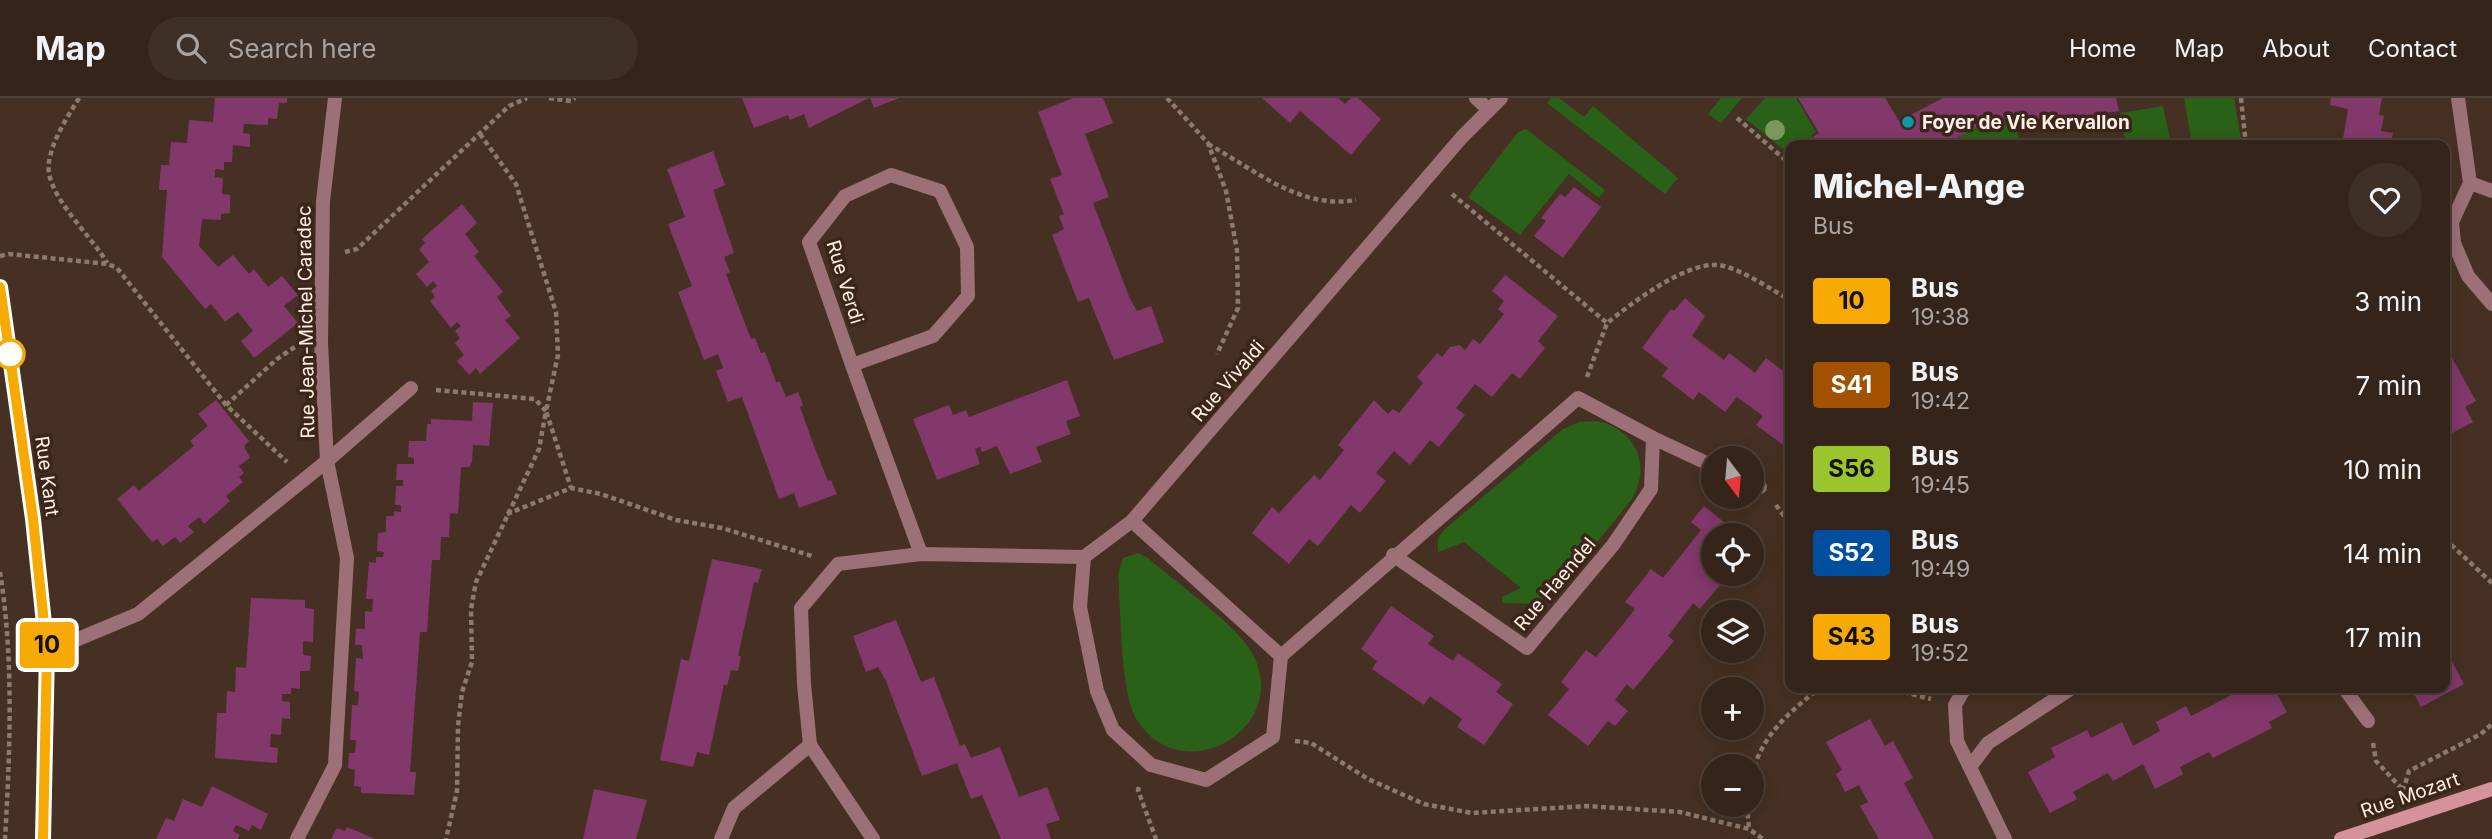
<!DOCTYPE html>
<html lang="en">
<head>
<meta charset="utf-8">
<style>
  :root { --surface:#34241a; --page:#3f3027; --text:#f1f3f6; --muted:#a9a4a2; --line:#4e4139 }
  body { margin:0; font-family:Inter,sans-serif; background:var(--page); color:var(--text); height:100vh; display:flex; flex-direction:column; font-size:26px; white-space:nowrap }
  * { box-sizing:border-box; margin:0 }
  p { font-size:23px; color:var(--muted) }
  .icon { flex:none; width:38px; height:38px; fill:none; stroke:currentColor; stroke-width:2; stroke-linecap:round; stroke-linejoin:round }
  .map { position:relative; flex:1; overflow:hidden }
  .side { position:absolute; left:1785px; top:42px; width:665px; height:553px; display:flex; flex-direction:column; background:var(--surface); border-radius:14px; box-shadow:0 4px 18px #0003,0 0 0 2px var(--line) }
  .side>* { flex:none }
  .badge { padding:0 14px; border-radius:5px; font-size:24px; line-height:46px }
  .needle { width:46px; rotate:164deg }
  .controls { position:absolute; left:1701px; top:348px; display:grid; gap:14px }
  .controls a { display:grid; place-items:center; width:63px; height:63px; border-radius:50%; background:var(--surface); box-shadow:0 4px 18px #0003,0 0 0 2px var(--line); font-size:35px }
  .map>.badge { position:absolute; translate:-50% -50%; box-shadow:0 0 0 4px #fff }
  .round { display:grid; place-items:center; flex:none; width:74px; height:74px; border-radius:37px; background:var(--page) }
  .summary { display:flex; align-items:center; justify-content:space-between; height:119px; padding:0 28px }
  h1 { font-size:33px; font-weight:800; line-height:52px }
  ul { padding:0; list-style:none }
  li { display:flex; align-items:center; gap:21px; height:84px; padding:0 28px }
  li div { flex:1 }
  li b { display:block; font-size:26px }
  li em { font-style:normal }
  li .badge { min-width:77px; font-weight:700; text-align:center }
  header { display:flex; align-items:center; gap:42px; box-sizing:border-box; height:98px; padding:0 35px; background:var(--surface); border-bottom:2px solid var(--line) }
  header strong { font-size:33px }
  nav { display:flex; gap:38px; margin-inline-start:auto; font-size:24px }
  .search { width:490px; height:63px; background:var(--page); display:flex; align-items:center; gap:18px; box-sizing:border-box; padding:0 24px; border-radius:38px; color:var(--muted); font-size:26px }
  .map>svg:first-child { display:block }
  .green { fill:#296118 }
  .building { fill:#82386b }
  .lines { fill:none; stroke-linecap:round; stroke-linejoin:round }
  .path { stroke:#8d7a6e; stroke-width:4.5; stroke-dasharray:5 3.5; stroke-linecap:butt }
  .street { stroke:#9b7177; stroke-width:14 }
  .secondary { stroke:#d5929b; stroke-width:14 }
  .tree { fill:#78985d }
  .line-casing { stroke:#fff; stroke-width:16 }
  .line { stroke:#f8aa04; stroke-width:10 }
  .culture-dot { fill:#0f9aa8; stroke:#3b2619; stroke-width:2.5 }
  .stop-dot { fill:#fff; stroke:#f8aa04; stroke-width:3.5 }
  .labels { text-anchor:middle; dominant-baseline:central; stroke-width:7; stroke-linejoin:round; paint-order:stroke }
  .poi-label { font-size:19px; font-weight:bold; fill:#fff0e8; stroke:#3b2619; text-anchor:start }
  .street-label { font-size:19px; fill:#fff0e8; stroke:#3b2619 }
</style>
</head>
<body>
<header>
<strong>Map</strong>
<div class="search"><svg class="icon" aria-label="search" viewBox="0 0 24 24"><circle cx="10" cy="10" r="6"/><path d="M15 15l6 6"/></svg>Search here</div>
<nav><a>Home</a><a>Map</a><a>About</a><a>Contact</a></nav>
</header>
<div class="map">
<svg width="2492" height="741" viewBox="0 0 2492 741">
  <rect width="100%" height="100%" fill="#463023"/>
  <g class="green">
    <path d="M1551 0H1559L1584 19 1593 8 1678 80 1665 96 1547 5Z"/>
    <path d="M1721 0H1742L1721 25 1708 16Z"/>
    <path d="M1765 0H1796L1816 34 1811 38 1816 47H1790V57L1746 21Z"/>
    <path d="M2184 0H2234L2242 47H2192Z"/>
    <path d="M2163 8 2171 47H2126L2120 15Z"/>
    <path d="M2013 22 2021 47H1956L1953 42 1975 30Z"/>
    <path d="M1526 31 1605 92 1599 100 1569 76 1520 137 1468 99 1518 34Z"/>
    <path d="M1597 323C1635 331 1652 366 1632 401L1557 494 1533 506 1506 505 1502 504V499L1521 490 1464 444 1438 454V440L1444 432 1563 331 1579 324Z"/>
    <path d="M1138 455 1148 460C1173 482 1236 527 1251 553 1295 628 1183 695 1137 622 1120 595 1121 511 1118 476L1123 460Z"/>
  </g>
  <g class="building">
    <path d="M215 0H287V5H279L277 21 268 20V27L244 26 243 35 250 36V49L233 47 232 64H224V72L215 71V79L223 80 222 96 230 97V115L221 116V122L202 121 199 148 218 169 233 157 249 176 254 171 268 189 282 178 298 197 284 208 298 225 254 260 241 243 253 233 238 214 225 224 211 206 205 211 162 159 167 92H159L161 67H169L171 44 187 45 189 22 213 24Z"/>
    <path d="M742 0H869L809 30 804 16 790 22 788 17 754 30Z"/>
    <path d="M870 0H899L874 10Z"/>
    <path d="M1073 0H1103L1113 25 1085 36 1109 99 1093 105 1130 201 1137 213 1151 208 1164 244 1114 262 1089 200 1078 204 1052 137 1064 131 1059 118 1064 116 1050 81 1062 77 1038 14Z"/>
    <path d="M1262 0H1338L1345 6 1351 0H1358L1381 21 1351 57 1300 13 1290 25Z"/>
    <path d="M1798 0H1885L1899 23 1943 0H2116L2119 13 2032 26 2031 19 1975 30 1953 42 1956 47H1818L1813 39 1819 35Z"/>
    <path d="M2331 0H2382L2379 17 2384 18 2381 33 2393 35 2390 47H2342L2348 11 2330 7Z"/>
    <path d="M713 53 725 87 713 92 734 155 724 159 730 174 726 176 751 241 755 240 761 255 765 254 776 284H780L786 299 798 294 803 307 800 309 814 348 828 383 831 382 837 396 799 410 794 395 779 401 742 299 728 304 716 273 723 270 718 256 704 262 678 194 692 188 668 126 685 119 667 71Z"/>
    <path d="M1574 89 1601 109 1563 160 1534 138 1546 123 1541 120 1560 96 1565 99Z"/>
    <path d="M462 106 477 125 465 136 479 154 474 158 503 194 497 199 511 218 505 222 520 240 480 276 476 270 469 277 457 263 464 257 455 245 460 240 455 233 461 228 457 224 451 230 430 203 435 199 431 193 437 188 433 183 427 189 416 176 429 164 419 151 425 145 422 141Z"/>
    <path d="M1505 177 1558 218 1538 243 1545 250 1520 281 1512 275 1492 299 1475 286 1456 310 1465 317 1439 349 1430 342 1410 367 1394 353 1376 375 1386 383 1360 415 1351 407 1318 448 1309 441 1289 466 1252 435 1272 409 1279 415 1314 377 1320 382 1344 352 1338 347 1374 302 1388 316 1393 311 1399 315 1423 285 1417 279 1437 255 1442 259 1450 249 1459 247 1465 252 1473 241 1480 246 1504 216 1498 211 1504 203 1492 193Z"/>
    <path d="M1685 200 1705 218 1692 238 1724 262 1729 255 1755 275 1766 260 1790 278 1789 351 1756 327 1763 318 1737 299 1725 314 1699 294 1693 302 1662 278 1668 270 1642 250 1671 211 1674 213Z"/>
    <path d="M2445 253 2448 260 2451 258 2476 303 2465 309 2473 324 2445 339Z"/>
    <path d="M1067 282 1080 318 1066 323 1071 336 1036 349 1042 364 1010 376 997 348 982 354 980 349 975 351 980 366 937 382 913 321 949 307 953 317 966 312 969 319Z"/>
    <path d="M216 302 249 343 244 348 250 360 239 368 244 375 239 379 243 384 226 398 230 403 204 426 199 419 188 428 194 434 180 445 175 439 163 448 157 441 152 444 117 401 134 387 139 393 194 348 190 343 208 328 198 316Z"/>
    <path d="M473 304 493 305 489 348 473 347 472 364 469 369H461L458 416 450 415 449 439H441L440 462H432L427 534H420L410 674H416L414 697 361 695V689L354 688 355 672 348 670 349 655H355L356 642H350L352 607H358L359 594 354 593 356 560 363 561 362 547H355L356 531H365V513L372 514 373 501H366L369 464 376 465V459H383L384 454 377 453 378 435 386 434V418H394V413L401 414V407H395L396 388H403V382H396L397 366H414V360L408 359 409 343H426L427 326H431V321L472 323Z"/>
    <path d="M1704 408 1741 438H1713V476H1729L1700 511 1693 505 1668 538 1674 543 1633 592 1627 586 1615 602 1628 613 1615 628 1608 623 1588 648 1548 617 1569 591 1561 584 1586 552 1596 559 1616 535 1635 511 1625 504 1651 471 1663 480 1701 432 1691 424Z"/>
    <path d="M712 461 762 471 758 485 754 484 738 558H741L738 573 731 572 727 588 724 586 709 657 697 654 693 669 660 662 681 561 689 563Z"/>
    <path d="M251 500 305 502V510L314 511 313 544 303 543V557L311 558 310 573H300V591L291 590V596H282V603L290 604V621L282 620 281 637 271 636 270 649 278 650 277 665 215 660 217 615H226L227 593 235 594 236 569 246 570Z"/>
    <path d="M1391 508 1434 538 1428 546 1453 563 1458 555 1502 586 1496 594 1513 606 1484 647 1457 629 1462 621 1430 598 1424 607 1372 571 1377 563 1361 551Z"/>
    <path d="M896 522 921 584 934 579 960 648 965 646 971 660 1000 649 1019 699 1047 689 1060 722 1046 726 1051 741H1001L982 697 971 701 957 665 922 678 886 583 878 569 866 574 853 538Z"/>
    <path d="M2449 558 2464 586 2421 609 2411 590H2445V560Z"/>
    <path d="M2245 590H2274L2287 614 2269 624 2272 630 2213 660 2209 654 2180 669 2183 676 2155 691 2143 666 2113 683 2108 675 2091 684 2073 694 2077 701 2050 715 2028 674 2055 659 2051 650 2087 632 2091 640 2122 624 2133 648 2160 633 2156 624 2173 615 2186 608 2191 618Z"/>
    <path d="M1870 621 1885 648 1893 643 1913 680 1904 685 1934 741H1879L1860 708 1868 704 1859 687 1845 694 1836 676 1842 672 1826 644Z"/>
    <path d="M212 688 268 716 261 732 252 727 249 733 236 727 233 733 240 737 238 741H156L166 720 174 723 183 701 202 709Z"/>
    <path d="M594 691 647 702 636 741H583Z"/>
    <path d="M347 729 375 741H331L337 730 345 733Z"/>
  </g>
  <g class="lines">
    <g class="path">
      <path d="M79 0C67 20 53 40 49 64 43 95 93 139 107 165"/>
      <path d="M549 0 571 3 575 0"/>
      <path d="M1167 0 1208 45 1226 93 1237 152 1238 210 1217 256"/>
      <path d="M2241 0 2246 47"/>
      <path d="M1737 20 1790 66"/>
      <path d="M480 36 516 86 556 214 558 257 546 313 571 390"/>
      <path d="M1208 46C1255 72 1301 112 1356 102"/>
      <path d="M1452 96 1607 225C1632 205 1684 165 1717 167 1737 168 1772 192 1790 202"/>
      <path d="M345 154 357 151 509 8 527 0"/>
      <path d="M0 158 9 156 108 166 117 170 226 307 287 364"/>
      <path d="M1587 279 1607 225"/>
      <path d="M436 292 535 301 546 313 539 351 476 484 471 511 472 564 462 594 458 628 457 693 446 741"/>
      <path d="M226 307 277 261 298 247"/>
      <path d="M1776 407 1790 426"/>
      <path d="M507 416 571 390 601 396 676 422 722 430 812 458"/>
      <path d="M2445 441 2492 485"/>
      <path d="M0 474C14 561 10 654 5 741"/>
      <path d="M1887 590 1931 601"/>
      <path d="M1295 643 1311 645 1368 681 1424 706 1472 715 1587 708 1680 714 1749 731 1763 741"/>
      <path d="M2373 645 2376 663 2403 692"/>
      <path d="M1752 677C1761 638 1789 614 1820 590"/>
      <path d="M1139 689 1138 692 1156 741"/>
      <path d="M2403 693 2409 673 2481 636 2492 626"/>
      <path d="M1747 707 1749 731"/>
    </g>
    <g class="street">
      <path d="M1476 0 1489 12"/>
      <path d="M2458 0 2470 85 2452 124 2454 145 2468 178 2492 206"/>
      <path d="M2470 85 2492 93"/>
      <path d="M852 267 809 144 845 98 891 77 940 93 967 149 968 198 933 238 852 267 921 456"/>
      <path d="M1653 340 1713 368"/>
      <path d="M1752 385 1760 389"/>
      <path d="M1132 423 1281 558"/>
      <path d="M1084 459 1080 509 1097 593 1113 632 1151 667 1206 682 1273 639 1281 558 1578 300 1653 340 1651 391 1613 447 1527 550 1393 457"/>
      <path d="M47 554 138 516 327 363 411 290"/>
      <path d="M1965 590 1955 607 1957 643 2005 741"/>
      <path d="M2344 590 2368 623"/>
      <path d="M1970 669 1988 645 2072 590"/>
      <path d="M297 741 335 667 347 460 327 363 321 245 323 103 335 0"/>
      <path d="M721 741 734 710 810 647"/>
      <path d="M873 741 810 647 804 586 801 510 838 466 921 456 1084 459 1132 423 1462 39 1501 0"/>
    </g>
    <g class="secondary">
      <path d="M0 189 33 421 47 554 43 741"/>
      <path d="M2341 741 2492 691"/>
    </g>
  </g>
  <circle class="tree" cx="1775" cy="32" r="10"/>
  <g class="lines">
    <defs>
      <path id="line" d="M0 189 33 421 47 554 43 741"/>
    </defs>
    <use href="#line" class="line-casing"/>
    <use href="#line" class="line"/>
  </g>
  <circle class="culture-dot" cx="1908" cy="24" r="7"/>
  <circle class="stop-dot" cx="10" cy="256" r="14"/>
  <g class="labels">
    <g class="poi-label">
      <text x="1922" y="24">Foyer de Vie Kervallon</text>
    </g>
    <g class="street-label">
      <text transform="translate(845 184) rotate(73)">Rue Verdi</text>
      <text transform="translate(306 224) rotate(-91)">Rue Jean-Michel Caradec</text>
      <text transform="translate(1228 283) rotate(-49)">Rue Vivaldi</text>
      <text transform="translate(47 378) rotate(82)">Rue Kant</text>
      <text transform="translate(1555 486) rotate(-50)">Rue Haendel</text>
      <text transform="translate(2410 697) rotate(-19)">Rue Mozart</text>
    </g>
  </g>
</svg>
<div class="controls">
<a><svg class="needle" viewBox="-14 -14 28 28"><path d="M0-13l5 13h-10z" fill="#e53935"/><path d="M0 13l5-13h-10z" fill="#a9a4a2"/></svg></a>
<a><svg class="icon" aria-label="locate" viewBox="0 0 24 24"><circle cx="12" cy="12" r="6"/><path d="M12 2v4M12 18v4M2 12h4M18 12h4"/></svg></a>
<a><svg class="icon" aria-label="layers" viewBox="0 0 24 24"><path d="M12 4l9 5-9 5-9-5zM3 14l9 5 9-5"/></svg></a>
<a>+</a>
<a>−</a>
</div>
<b class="badge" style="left:47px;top:547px;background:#f8aa04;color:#111">10</b>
<section class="side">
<div class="summary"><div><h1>Michel-Ange</h1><p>Bus</p></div><a class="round"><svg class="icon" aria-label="heart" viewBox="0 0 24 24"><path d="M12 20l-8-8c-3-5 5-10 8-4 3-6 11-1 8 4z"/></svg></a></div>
<ul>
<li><span class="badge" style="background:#f8aa04;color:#111">10</span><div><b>Bus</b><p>19:38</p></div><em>3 min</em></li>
<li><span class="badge" style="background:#a25100;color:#fff">S41</span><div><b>Bus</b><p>19:42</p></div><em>7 min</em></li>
<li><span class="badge" style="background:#9cc42c;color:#111">S56</span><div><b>Bus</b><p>19:45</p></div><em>10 min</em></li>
<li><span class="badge" style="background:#004f9e;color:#fff">S52</span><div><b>Bus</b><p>19:49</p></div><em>14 min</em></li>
<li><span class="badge" style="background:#f8aa04;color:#111">S43</span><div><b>Bus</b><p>19:52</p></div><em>17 min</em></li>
</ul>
</section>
</div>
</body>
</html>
